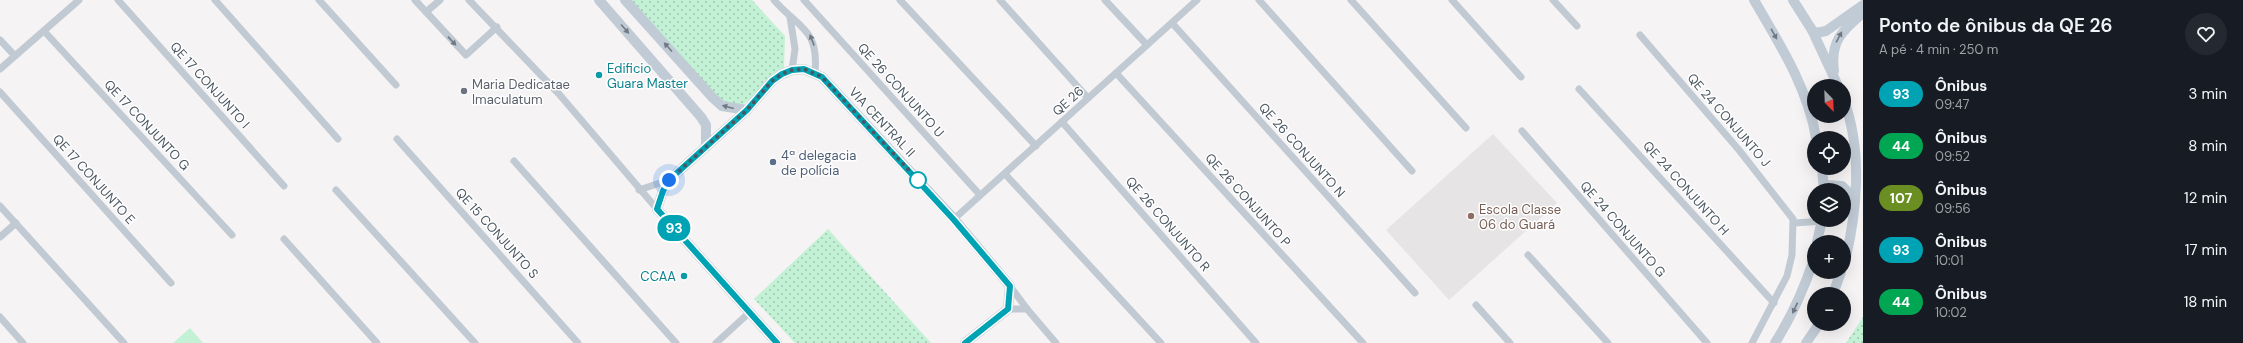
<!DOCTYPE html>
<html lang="pt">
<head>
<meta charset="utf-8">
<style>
  :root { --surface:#171b24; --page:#242831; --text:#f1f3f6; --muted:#9ea1a6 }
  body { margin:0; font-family:"DM Sans",sans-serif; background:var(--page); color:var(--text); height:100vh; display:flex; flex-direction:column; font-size:15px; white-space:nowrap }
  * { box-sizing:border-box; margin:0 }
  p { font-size:13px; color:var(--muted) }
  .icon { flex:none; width:22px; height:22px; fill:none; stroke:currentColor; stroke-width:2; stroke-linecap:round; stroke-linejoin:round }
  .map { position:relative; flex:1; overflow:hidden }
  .panel { display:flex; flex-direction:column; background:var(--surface); width:380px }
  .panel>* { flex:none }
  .badge { padding:0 8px; border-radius:13px; font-size:14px; line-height:26px }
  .needle { width:26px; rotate:157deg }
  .fabs { position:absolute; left:1807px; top:79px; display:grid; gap:8px }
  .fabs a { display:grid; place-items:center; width:44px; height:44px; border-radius:50%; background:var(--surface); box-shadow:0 4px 16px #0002; font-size:20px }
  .you { position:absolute; width:20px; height:20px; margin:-10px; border:3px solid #fff; border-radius:50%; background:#1a73e8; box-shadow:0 0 0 6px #1a73e833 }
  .map>.badge { position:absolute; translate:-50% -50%; box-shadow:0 0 0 2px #fff }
  .round { display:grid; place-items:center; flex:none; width:42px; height:42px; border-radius:21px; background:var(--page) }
  .overview { display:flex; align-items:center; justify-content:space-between; height:68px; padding:0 16px }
  h1 { font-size:19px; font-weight:600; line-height:30px }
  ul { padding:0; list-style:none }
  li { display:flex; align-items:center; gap:12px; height:52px; padding:0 16px }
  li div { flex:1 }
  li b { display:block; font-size:15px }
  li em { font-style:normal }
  li .badge { min-width:44px; font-weight:700; text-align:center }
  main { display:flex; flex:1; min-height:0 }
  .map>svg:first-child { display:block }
  .education { fill:#e6e4e5 }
  .grass { fill:url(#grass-dots) }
  .pitch { fill:#c3f1d5 }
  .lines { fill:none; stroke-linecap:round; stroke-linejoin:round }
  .street { stroke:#c1cad2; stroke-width:7 }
  .secondary { stroke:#c1cbd6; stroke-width:10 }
  .oneway { fill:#6e7984 }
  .oneway2 { fill:#6e7983 }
  .line-casing { stroke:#fff; stroke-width:9 }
  .line { stroke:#00a3b4; stroke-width:6 }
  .walk { stroke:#4a5661; stroke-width:4; stroke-dasharray:0 7.2 }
  .culture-dot { fill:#0f9aa8; stroke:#fff; stroke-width:1.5 }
  .worship-dot { fill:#6b7280; stroke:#fff; stroke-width:1.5 }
  .service-dot { fill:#5c6f8a; stroke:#fff; stroke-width:1.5 }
  .stop-dot { fill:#fff; stroke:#00a3b4; stroke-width:2 }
  .education-dot { fill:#8d6e63; stroke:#fff; stroke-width:1.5 }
  .labels { text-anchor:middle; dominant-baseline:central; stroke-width:3; stroke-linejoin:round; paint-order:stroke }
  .culture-label { font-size:13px; fill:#0d838f; stroke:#fff; text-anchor:start }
  .worship-label { font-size:13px; fill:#5b616d; stroke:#fff; text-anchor:start }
  .street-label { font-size:13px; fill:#4a5661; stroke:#fff }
  .service-label { font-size:13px; fill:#4e5e75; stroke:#fff; text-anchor:start }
  .education-label { font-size:13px; fill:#785e54; stroke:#fff; text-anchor:start }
</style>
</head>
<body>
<main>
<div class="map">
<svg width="1863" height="343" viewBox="0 0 1863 343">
  <defs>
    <pattern id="grass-dots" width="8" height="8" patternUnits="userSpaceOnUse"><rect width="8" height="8" fill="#c3f1d5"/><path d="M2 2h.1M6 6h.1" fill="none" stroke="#a0c6b0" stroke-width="1.8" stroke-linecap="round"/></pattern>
  </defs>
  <rect width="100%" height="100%" fill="#f5f3f3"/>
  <path class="education" d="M1493 134 1557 203 1449 300 1386 230Z"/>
  <g class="grass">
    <path d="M626 0H752L785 36 784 68 741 107H719Z"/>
    <path d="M828 229 836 238 931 343H795L754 299Z"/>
    <path d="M1863 317V343H1846Z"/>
  </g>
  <path class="pitch" d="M190 328 203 343H173Z"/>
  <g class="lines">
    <g class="street">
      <path d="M118 0 284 186"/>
      <path d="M215 0 338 139"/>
      <path d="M319 0 396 85"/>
      <path d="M415 0 466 55 497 27"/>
      <path d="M469 0 559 94 657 209"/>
      <path d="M774 0C798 28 819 28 815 72"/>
      <path d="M804 0 980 195"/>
      <path d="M900 0 1036 146"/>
      <path d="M1000 0 1088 98"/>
      <path d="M1105 0 1147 45"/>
      <path d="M1259 0 1412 171"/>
      <path d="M1351 0 1466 128"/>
      <path d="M1452 0 1521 77"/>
      <path d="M1553 0 1577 26"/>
      <path d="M426 12 440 0"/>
      <path d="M790 17 795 49 792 70"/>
      <path d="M1172 23 1415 293"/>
      <path d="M44 31 232 235"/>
      <path d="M1640 35 1739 150 1793 219 1792 255 1787 276 1752 343"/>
      <path d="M0 40 15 56"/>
      <path d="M0 69 79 0"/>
      <path d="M1116 73 1363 343"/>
      <path d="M1579 89 1774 303"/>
      <path d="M0 92 171 283"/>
      <path d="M1062 122 1256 343"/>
      <path d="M1522 131 1707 343"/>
      <path d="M397 139 578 343"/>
      <path d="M514 161 676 343"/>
      <path d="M1005 174 1161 343"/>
      <path d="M336 190 475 343"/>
      <path d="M639 190 669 180"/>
      <path d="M0 206 124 343"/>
      <path d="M954 219 1197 0"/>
      <path d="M1795 223 1822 221"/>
      <path d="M0 237 16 223"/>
      <path d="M284 239 377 343"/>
      <path d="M1528 255 1608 343"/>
      <path d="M1010 286 1027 309 1056 343"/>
      <path d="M1476 305 1510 343"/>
      <path d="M1008 309H1027"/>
      <path d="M0 317 23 343"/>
      <path d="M716 343 750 312"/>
    </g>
    <g class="secondary">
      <path d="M599 0 701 117 706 125V147"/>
      <path d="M625 0 712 97 722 106 747 110"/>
      <path d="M1754 0C1779 43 1808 88 1816 138"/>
      <path d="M1793 0 1812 30 1838 86"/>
      <path d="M1812 30 1816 33 1826 31 1863 5"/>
      <path d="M1834 71C1830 41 1842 31 1863 13"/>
      <path d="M1844 101C1863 151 1857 214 1844 265"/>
      <path d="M1822 168 1824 190"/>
      <path d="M1825 185 1842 186 1849 193 1853 204"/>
      <path d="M1817 242 1822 220"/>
      <path d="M1833 294 1841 272"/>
      <path d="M777 343 657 209 663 191 669 180 747 110 772 81 782 74 792 70 804 69 822 77 954 219 1010 286 1008 309 965 343"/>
      <path d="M1775 343C1792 316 1804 289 1814 259"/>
      <path d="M1806 343 1819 324"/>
    </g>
  </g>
  <defs><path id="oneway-solid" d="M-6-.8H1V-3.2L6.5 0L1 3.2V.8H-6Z"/></defs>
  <g class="oneway">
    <use href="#oneway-solid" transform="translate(625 29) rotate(49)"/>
    <use href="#oneway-solid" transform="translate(1774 34) rotate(61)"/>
    <use href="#oneway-solid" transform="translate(1839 37) rotate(-62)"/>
    <use href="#oneway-solid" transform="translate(668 47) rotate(-132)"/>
    <use href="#oneway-solid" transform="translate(728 107) rotate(-165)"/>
    <use href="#oneway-solid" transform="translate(1795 308) rotate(115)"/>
  </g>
  <g class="oneway2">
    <use href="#oneway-solid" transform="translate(812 40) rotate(-111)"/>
    <use href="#oneway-solid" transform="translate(452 41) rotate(47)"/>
  </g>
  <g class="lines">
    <defs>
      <path id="line" d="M777 343 657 209 663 191 669 180 747 110 772 81 782 74 792 70 804 69 822 77 954 220 1010 286 1008 309 965 343"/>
    </defs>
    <use href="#line" class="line-casing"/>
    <use href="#line" class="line"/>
    <path class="walk" d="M669 180 747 110 772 81 782 74 792 70 804 69 822 77 919 181 918 180"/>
  </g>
  <g class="culture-dot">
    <circle cx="599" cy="75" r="4"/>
    <circle cx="684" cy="276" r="4"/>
  </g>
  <circle class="worship-dot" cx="464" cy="91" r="4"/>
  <circle class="service-dot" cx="773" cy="162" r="4"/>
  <circle class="stop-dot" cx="918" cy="180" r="8"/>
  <circle class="education-dot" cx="1471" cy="216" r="4"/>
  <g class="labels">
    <g class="culture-label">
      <text x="607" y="68">Edificio<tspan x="607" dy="15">Guara Master</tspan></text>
      <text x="676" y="276" text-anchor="end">CCAA</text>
    </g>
    <g class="worship-label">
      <text x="472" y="84">Maria Dedicatae<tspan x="472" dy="15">Imaculatum</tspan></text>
    </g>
    <g class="street-label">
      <text transform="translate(210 85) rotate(48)">QE 17 CONJUNTO I</text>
      <text transform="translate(901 90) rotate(48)">QE 26 CONJUNTO U</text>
      <text transform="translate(1068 101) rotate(-42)">QE 26</text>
      <text transform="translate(1729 120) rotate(49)">QE 24 CONJUNTO J</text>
      <text transform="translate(882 122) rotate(47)">VIA CENTRAL II</text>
      <text transform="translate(147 125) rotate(47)">QE 17 CONJUNTO G</text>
      <text transform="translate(1302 150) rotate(48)">QE 26 CONJUNTO N</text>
      <text transform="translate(94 179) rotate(48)">QE 17 CONJUNTO E</text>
      <text transform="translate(1686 188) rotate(48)">QE 24 CONJUNTO H</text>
      <text transform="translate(1248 200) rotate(48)">QE 26 CONJUNTO P</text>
      <text transform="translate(1168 224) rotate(49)">QE 26 CONJUNTO R</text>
      <text transform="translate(1623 229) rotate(49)">QE 24 CONJUNTO G</text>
      <text transform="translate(497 233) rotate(48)">QE 15 CONJUNTO S</text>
    </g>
    <g class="service-label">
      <text x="781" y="155">4ª delegacia<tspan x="781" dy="15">de polícia</tspan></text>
    </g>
    <g class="education-label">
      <text x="1479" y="209">Escola Classe<tspan x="1479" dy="15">06 do Guará</tspan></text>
    </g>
  </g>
</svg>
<div class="fabs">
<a><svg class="needle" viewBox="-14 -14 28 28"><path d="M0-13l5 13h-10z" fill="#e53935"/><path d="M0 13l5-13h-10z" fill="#9ea1a6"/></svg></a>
<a><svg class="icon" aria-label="locate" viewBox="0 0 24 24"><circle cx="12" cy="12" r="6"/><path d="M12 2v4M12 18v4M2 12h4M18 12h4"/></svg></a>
<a><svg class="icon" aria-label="layers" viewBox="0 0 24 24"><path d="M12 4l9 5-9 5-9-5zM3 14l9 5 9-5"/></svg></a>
<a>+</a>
<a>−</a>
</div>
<div class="you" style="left:669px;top:180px"></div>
<b class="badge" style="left:674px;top:228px;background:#00a3b4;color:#fff">93</b>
</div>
<section class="panel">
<div class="overview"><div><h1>Ponto de ônibus da QE 26</h1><p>A pé · 4 min · 250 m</p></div><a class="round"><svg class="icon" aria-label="heart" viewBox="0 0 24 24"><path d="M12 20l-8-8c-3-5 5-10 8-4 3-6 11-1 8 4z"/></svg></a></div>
<ul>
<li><span class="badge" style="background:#00a3b4;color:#fff">93</span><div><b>Ônibus</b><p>09:47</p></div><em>3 min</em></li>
<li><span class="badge" style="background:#00a651;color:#fff">44</span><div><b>Ônibus</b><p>09:52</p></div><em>8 min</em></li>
<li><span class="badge" style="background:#6b8e23;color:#fff">107</span><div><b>Ônibus</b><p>09:56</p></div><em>12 min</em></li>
<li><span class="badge" style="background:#00a3b4;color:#fff">93</span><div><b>Ônibus</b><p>10:01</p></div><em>17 min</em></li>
<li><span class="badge" style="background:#00a651;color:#fff">44</span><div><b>Ônibus</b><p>10:02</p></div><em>18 min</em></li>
</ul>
</section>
</main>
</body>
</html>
